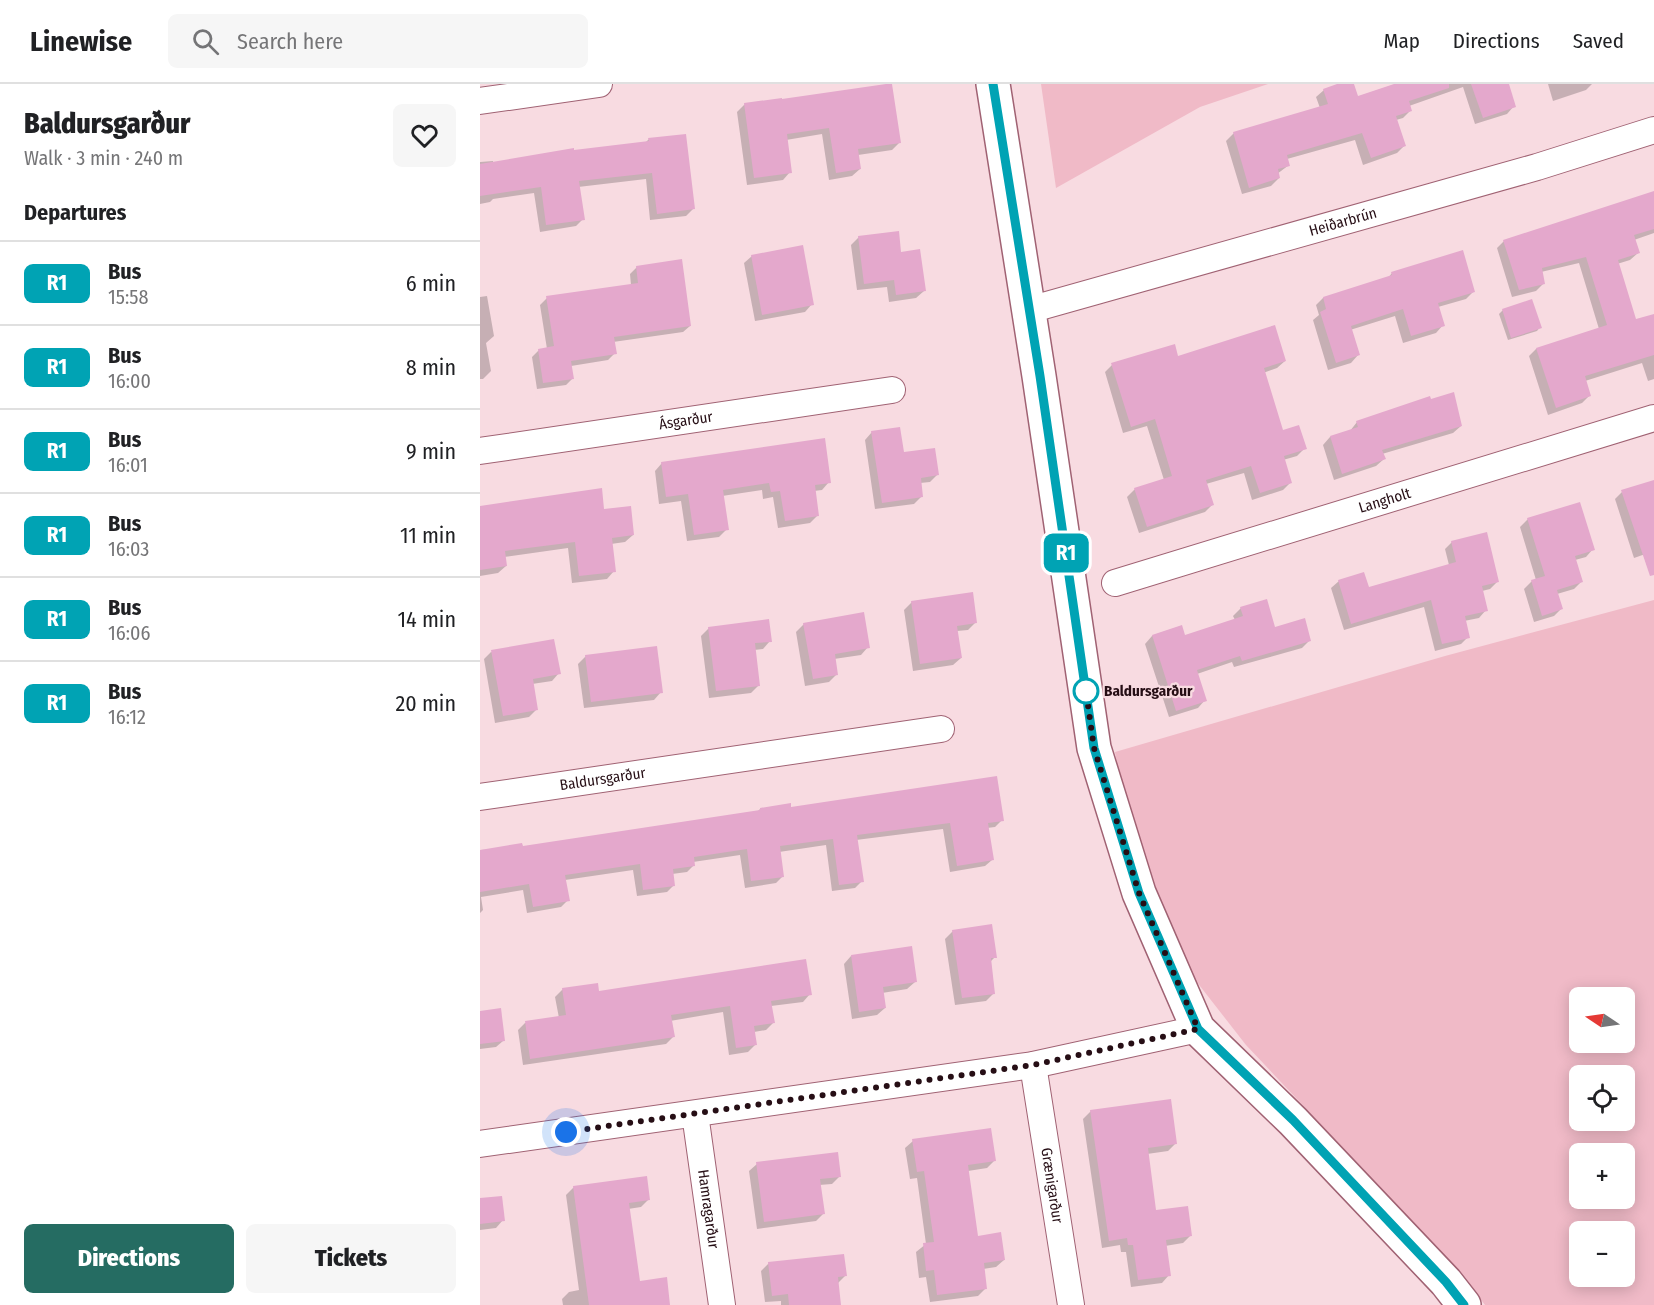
<!DOCTYPE html>
<html lang="en">
<head>
<meta charset="utf-8">
<style>
  :root { --surface:#fff; --page:#f6f6f6; --text:#202124; --muted:#757577; --line:#e0e0e0; --accent:#256c62 }
  body { margin:0; font-family:"Fira Sans Condensed",sans-serif; background:var(--page); color:var(--text); height:100vh; display:flex; flex-direction:column; font-size:22px; white-space:nowrap }
  * { box-sizing:border-box; margin:0 }
  p { font-size:20px; color:var(--muted) }
  .icon { flex:none; width:33px; height:33px; fill:none; stroke:currentColor; stroke-width:2; stroke-linecap:round; stroke-linejoin:round }
  .map { position:relative; flex:1; overflow:hidden }
  .panel { display:flex; flex-direction:column; background:var(--surface); width:480px }
  .panel>* { flex:none }
  .badge { padding:0 12px; border-radius:9px; font-size:21px; line-height:39px }
  .needle { width:39px; rotate:283deg }
  .tools { position:absolute; left:1089px; top:903px; display:grid; gap:12px }
  .tools a { display:grid; place-items:center; width:66px; height:66px; border-radius:9px; background:var(--surface); box-shadow:0 3px 15px #0003; font-size:30px }
  .you { position:absolute; width:30px; height:30px; margin:-15px; border:4px solid #fff; border-radius:50%; background:#1a73e8; box-shadow:0 0 0 9px #1a73e833 }
  .map>.badge { position:absolute; translate:-50% -50%; box-shadow:0 0 0 3px #fff }
  h2 { padding:0 24px; font-size:22px; line-height:54px }
  .round { display:grid; place-items:center; flex:none; width:63px; height:63px; border-radius:9px; background:var(--page) }
  .overview { display:flex; align-items:center; justify-content:space-between; height:102px; padding:0 24px }
  h1 { font-size:28px; font-weight:800; line-height:45px }
  .action { display:flex; gap:12px; margin-top:auto; padding:12px 24px }
  .action a { flex:1; height:69px; border-radius:9px; background:var(--accent); color:#fff; font-size:24px; font-weight:800; line-height:69px; text-align:center }
  .action a+a { background:var(--page); color:var(--text) }
  ul { padding:0; list-style:none }
  li { display:flex; align-items:center; gap:18px; height:84px; padding:0 24px; border-top:2px solid var(--line) }
  li div { flex:1 }
  li b { display:block; font-size:22px }
  li em { font-style:normal }
  li .badge { min-width:66px; font-weight:700; text-align:center }
  header { display:flex; align-items:center; gap:36px; box-sizing:border-box; height:84px; padding:0 30px; background:var(--surface); border-bottom:2px solid var(--line) }
  header strong { font-size:28px }
  nav { display:flex; gap:33px; margin-inline-start:auto; font-size:21px }
  .search { width:420px; height:54px; background:var(--page); display:flex; align-items:center; gap:15px; box-sizing:border-box; padding:0 21px; border-radius:9px; color:var(--muted); font-size:22px }
  main { display:flex; flex:1; min-height:0 }
  .map>svg:first-child { display:block }
  .green { fill:#f0bac7; fill-rule:evenodd }
  .shadow { fill:#0003 }
  .building { fill:#e4a8cc }
  .lines { fill:none; stroke-linecap:round; stroke-linejoin:round }
  .street-casing { stroke:#a06273; stroke-width:28 }
  .secondary-casing { stroke:#a06273; stroke-width:36 }
  .street { stroke:#fff; stroke-width:26 }
  .secondary { stroke:#fff; stroke-width:33 }
  .line-casing { stroke:#fff; stroke-width:14 }
  .line { stroke:#00a3b4; stroke-width:9 }
  .walk { stroke:#260e15; stroke-width:6; stroke-dasharray:0 10.8 }
  .stop-dot { fill:#fff; stroke:#00a3b4; stroke-width:3 }
  .labels { text-anchor:middle; dominant-baseline:central; stroke-width:4.5; stroke-linejoin:round; paint-order:stroke }
  .street-label { font-size:15px; fill:#260e15; stroke:#f8dbe1 }
  .stop-label { font-size:15px; font-weight:bold; fill:#260e15; stroke:#f8dbe1; text-anchor:start }
</style>
</head>
<body>
<header>
<strong>Linewise</strong>
<div class="search"><svg class="icon" aria-label="search" viewBox="0 0 24 24"><circle cx="10" cy="10" r="6"/><path d="M15 15l6 6"/></svg>Search here</div>
<nav><a>Map</a><a>Directions</a><a>Saved</a></nav>
</header>
<main>
<section class="panel">
<div class="overview"><div><h1>Baldursgarður</h1><p>Walk · 3 min · 240 m</p></div><a class="round"><svg class="icon" aria-label="heart" viewBox="0 0 24 24"><path d="M12 20l-8-8c-3-5 5-10 8-4 3-6 11-1 8 4z"/></svg></a></div>
<h2>Departures</h2>
<ul>
<li><span class="badge" style="background:#00a3b4;color:#fff">R1</span><div><b>Bus</b><p>15:58</p></div><em>6 min</em></li>
<li><span class="badge" style="background:#00a3b4;color:#fff">R1</span><div><b>Bus</b><p>16:00</p></div><em>8 min</em></li>
<li><span class="badge" style="background:#00a3b4;color:#fff">R1</span><div><b>Bus</b><p>16:01</p></div><em>9 min</em></li>
<li><span class="badge" style="background:#00a3b4;color:#fff">R1</span><div><b>Bus</b><p>16:03</p></div><em>11 min</em></li>
<li><span class="badge" style="background:#00a3b4;color:#fff">R1</span><div><b>Bus</b><p>16:06</p></div><em>14 min</em></li>
<li><span class="badge" style="background:#00a3b4;color:#fff">R1</span><div><b>Bus</b><p>16:12</p></div><em>20 min</em></li>
</ul>
<div class="action"><a>Directions</a><a>Tickets</a></div>
</section>
<div class="map">
<svg width="1174" height="1221" viewBox="0 0 1174 1221">
  <rect width="100%" height="100%" fill="#f8dbe1"/>
  <g class="green">
    <path d="M561 0H788L720 23 576 104Z"/>
    <path d="M1174 516V1221H1005L980 1188 766 961 702 879 653 771 635 668 965 572ZM1100 914H1144V958H1100ZM1100 992H1144V1036H1100ZM1100 1070H1144V1114H1100ZM1100 1148H1144V1192H1100Z"/>
  </g>
  <g class="shadow">
    <path d="M861 0H872L877 14 919 0H1027L1034 22 1027 30 995 40 983 3 929 22 931 26 923 34 916 36 924 62 917 69 883 81 875 56 807 75 809 81 797 90 799 94 791 102 762 110 746 57 754 49 840 24 836 13 844 6Z"/>
    <path d="M1068 0H1112L1106 6 1073 17Z"/>
    <path d="M265 20 419 59 412 66 378 71 380 85 372 92 349 96 342 50 306 56 310 88 303 96 267 101 257 28Z"/>
    <path d="M169 55 213 125 206 132 170 136 166 95 98 103 103 135 96 142 60 148 54 109 13 115 10 118 0 120V78L13 77V79L165 59Z"/>
    <path d="M1174 109V149L1154 156 1158 169 1150 176 1137 180 1155 237 1174 231V295L1168 297 1162 279 1105 297 1109 312 1102 319 1068 331 1049 272 1056 265 1119 245 1099 179 1061 188 1064 199 1056 207 1032 213 1017 164 1024 157Z"/>
    <path d="M379 153 420 169 444 207 436 214 409 218 407 203 377 206 371 161Z"/>
    <path d="M272 172 332 220 325 228 275 237 264 179Z"/>
    <path d="M157 183 210 242 203 248 133 258 135 269 128 276 91 282 93 294 86 301 57 305 52 273 59 266 67 265 60 221 67 214 151 201 150 190Z"/>
    <path d="M912 189 994 207 986 215 958 223 963 241 956 249 923 259 915 232 870 246 878 271 871 279 848 286 833 236 839 231 836 221 843 214 908 194Z"/>
    <path d="M7 212 14 252 6 259 11 287 3 295H0V213Z"/>
    <path d="M1023 226 1060 243 1057 247 1028 256 1019 230Z"/>
    <path d="M697 274 805 277 797 284 783 289 802 347 825 364 817 372 803 376 810 399 803 406 772 416 764 389 726 400 732 421 725 428 659 449 647 413 655 405 684 396 667 342 643 349 625 288 632 281Z"/>
    <path d="M877 338 981 342 973 349 902 370 904 375 896 382 854 396 843 361 850 353 870 347Z"/>
    <path d="M392 348 458 390 450 398 440 399 442 412 434 420 395 425 385 356Z"/>
    <path d="M182 379 349 398 342 406 334 407 337 432 330 439 298 444 293 413 283 415 282 406 242 412 247 445 239 453 207 457 201 417 179 420 175 387Z"/>
    <path d="M1174 404V467L1154 474 1135 415 1142 408Z"/>
    <path d="M0 423 123 426 153 451 145 458 131 460 134 487 127 495 92 499 88 464 24 473 26 482 18 489 0 492Z"/>
    <path d="M1048 435 1113 465 1106 473 1095 476 1101 498 1094 505 1077 510 1081 525 1074 532 1054 538 1044 505 1052 497 1056 496 1040 443Z"/>
    <path d="M972 458 1017 498 1010 505 1002 507 1006 526 999 534 984 537 988 553 981 560 955 567 944 523 864 546 851 504 859 497 888 504 969 481 965 465Z"/>
    <path d="M432 518 496 538 488 546 477 547 481 574 473 581 433 587 424 526Z"/>
    <path d="M761 524 794 544 830 556 822 564 754 583 752 578 717 590 725 616 718 624 689 633 665 560 672 552 701 543 704 553 755 536 753 532Z"/>
    <path d="M324 540 388 563 381 571 354 575 357 590 349 598 325 602 316 548Z"/>
    <path d="M229 544 290 557 283 565 274 566 279 601 271 609 229 614 221 552Z"/>
    <path d="M11 568 79 589 72 597 52 600 57 625 49 633 15 639 4 575Z"/>
    <path d="M106 572 181 608 174 616 104 624 98 580Z"/>
    <path d="M280 725H310L522 736 515 743 507 744 512 776 505 782 470 788 463 745 376 756 382 797 375 804 352 807 346 761 299 768 303 792 296 799 265 804 260 771 213 778 214 781 207 788 192 790 194 801 187 808 157 812 153 786 85 796 88 816 81 823 47 829 43 806 1 813 3 826 0 829V766L42 764 277 728Z"/>
    <path d="M473 847 515 873 510 878 514 909 506 917 475 921 465 855Z"/>
    <path d="M371 872 435 898 427 905 402 909 405 924 397 931 372 935 364 880Z"/>
    <path d="M83 905 118 909 330 910 323 918 291 922 293 939 286 946 274 948 276 960 268 968 249 971 243 928 190 937 193 953 186 960 43 981 38 946 45 939 79 934 75 913Z"/>
    <path d="M0 928 23 957 16 963 0 965Z"/>
    <path d="M611 1027 695 1060 688 1067 667 1070 675 1128 710 1152 703 1159 685 1162 689 1191 682 1199 651 1203 646 1168H641L640 1161 622 1164 603 1035Z"/>
    <path d="M433 1057 514 1077 507 1084 488 1087 497 1153 524 1176 516 1183 503 1185 506 1204 498 1212 450 1218 446 1193 439 1194 436 1168 446 1160 437 1094 430 1095 425 1064Z"/>
    <path d="M277 1080 360 1092 352 1100 339 1101 343 1130 336 1137 277 1145 269 1087Z"/>
    <path d="M94 1103 169 1115 161 1123 148 1125 158 1198 189 1221H83L82 1215 89 1208 99 1206 86 1111Z"/>
    <path d="M0 1116 23 1136 16 1144 0 1146Z"/>
    <path d="M289 1179 365 1192 357 1200 359 1221H301V1217L285 1218 281 1187Z"/>
  </g>
  <g class="building">
    <path d="M406 0H412L421 59 378 65 381 85 356 89 349 44 307 50 312 89 274 94 264 19 302 14V15Z"/>
    <path d="M857 0H874L878 12 914 0H969V4L929 17 932 27 916 32 926 62 891 74 882 49 807 71 810 82 798 85 800 94 769 104 753 48 848 20 843 5Z"/>
    <path d="M991 0H1029L1036 23 1003 34Z"/>
    <path d="M206 50 215 125 177 130 172 89 99 97 105 136 66 141 61 103 0 112V80L94 64V66L169 57 168 54Z"/>
    <path d="M1174 107V145L1154 151 1160 169 1138 176 1156 235 1174 230V271L1105 292 1111 312 1076 324 1056 264 1127 241 1106 173 1062 184 1065 200 1039 206 1023 156Z"/>
    <path d="M419 147 421 168 440 165 446 207 416 211 414 196 384 200 378 152Z"/>
    <path d="M323 161 334 221 282 231 271 171Z"/>
    <path d="M983 166 995 208 958 219 965 242 931 252 923 225 871 242 880 271 856 279 840 228 846 225 843 213 912 191 911 188Z"/>
    <path d="M202 175 211 242 134 253 137 270 91 277 94 295 63 299 58 265 74 262 66 212 158 199 156 182Z"/>
    <path d="M1052 215 1062 244 1031 254 1022 225Z"/>
    <path d="M795 241 806 277 784 284 803 346 819 341 827 365 804 372 812 399 780 409 771 382 726 396 734 421 667 443 654 404 692 392 675 335 651 343 631 279 695 260 698 272Z"/>
    <path d="M974 308 982 342 902 366 906 375 862 390 850 352 878 343 876 337 950 312 951 315Z"/>
    <path d="M420 343 424 368 455 364 459 391 441 394 443 413 402 419 391 347Z"/>
    <path d="M345 354 351 399 335 401 339 432 305 437 300 407 291 408 289 399 243 406 249 446 214 451 208 410 186 413 181 378Z"/>
    <path d="M1174 396V491L1170 492 1141 406Z"/>
    <path d="M122 404 124 425 151 422 154 451 132 454 136 488 99 492 95 458 25 467 27 482 0 486V422Z"/>
    <path d="M1100 418 1115 466 1095 472 1103 498 1077 506 1083 525 1062 532 1051 496 1065 492 1047 434Z"/>
    <path d="M1007 448 1019 498 1002 502 1008 527 985 532 990 554 962 560 951 516 871 540 858 496 884 488 889 503 976 478 971 457Z"/>
    <path d="M493 508 497 539 477 542 482 574 440 580 431 517Z"/>
    <path d="M787 515 795 543 825 534 831 557 762 577 760 572 717 586 727 617 696 627 672 551 702 541 705 551 763 532 760 523Z"/>
    <path d="M384 528 390 564 355 570 358 591 333 595 323 539Z"/>
    <path d="M289 535 292 558 275 559 280 602 236 607 228 543Z"/>
    <path d="M74 555 81 590 53 595 58 626 23 632 11 566Z"/>
    <path d="M177 562 183 609 111 618 105 571Z"/>
    <path d="M517 692 524 737 508 739 514 776 477 782 470 739 377 751 384 798 359 801 353 755 300 762 304 793 271 797 267 765 214 773 215 782 193 785 195 802 163 806 160 780 85 791 90 817 53 823 49 800 0 808V766L42 759 43 762 280 726V724L311 719V723Z"/>
    <path d="M512 840 517 874H511L515 910 482 914 472 846Z"/>
    <path d="M432 862 437 898 403 903 406 924 379 928 371 871Z"/>
    <path d="M326 875 332 911 291 917 295 939 274 942 277 961 256 964 250 922 191 931 195 953 50 975 45 937 86 931 82 904 118 899 119 907Z"/>
    <path d="M21 924 25 957 0 960V927Z"/>
    <path d="M691 1015 697 1060 668 1064 676 1126 708 1122 712 1152 686 1156 691 1192 658 1196 653 1161H648L647 1154 629 1157 610 1026Z"/>
    <path d="M511 1044 516 1077 488 1081 498 1152 521 1148 525 1176 504 1179 507 1205 457 1211 454 1186 446 1187 443 1159 454 1158 444 1087 437 1088 432 1055Z"/>
    <path d="M358 1068 361 1093 340 1095 345 1130 284 1138 276 1078Z"/>
    <path d="M167 1092 170 1116 149 1119 160 1197 187 1193 190 1221H109L93 1102Z"/>
    <path d="M22 1112 25 1137 0 1140V1114Z"/>
    <path d="M364 1170 367 1192 358 1193 361 1221H309L308 1210 292 1212 288 1178Z"/>
  </g>
  <g class="lines">
    <defs>
      <g id="street">
        <path d="M0 17 119 0"/>
        <path id="s1" d="M549 226 1057 83 1174 46"/>
        <path id="s2" d="M0 367 412 306"/>
        <path id="s3" d="M635 499 1174 334"/>
        <path id="s4" d="M0 713 461 645"/>
        <path id="s5" d="M553 981 591 1221"/>
        <path id="s6" d="M215 1030 242 1221"/>
        <path d="M0 1060 553 981 718 945"/>
      </g>
      <path id="secondary" d="M513 0 559 292 614 664 659 809 718 945 813 1037 966 1198 984 1221"/>
    </defs>
    <use href="#street" class="street-casing"/>
    <use href="#secondary" class="secondary-casing"/>
    <use href="#street" class="street"/>
    <use href="#secondary" class="secondary"/>
  </g>
  <g class="lines">
    <defs>
      <path id="line" d="M513 0 560 292 614 664 659 809 718 945 813 1036 966 1198 984 1221"/>
    </defs>
    <use href="#line" class="line-casing"/>
    <use href="#line" class="line"/>
    <path class="walk" d="M86 1048 553 981 718 945 659 809 614 664 606 607"/>
  </g>
  <circle class="stop-dot" cx="606" cy="607" r="12"/>
  <g class="labels">
    <g class="street-label">
      <text stroke="none"><textPath href="#s1" startOffset="326">Heiðarbrún</textPath></text>
      <text stroke="none"><textPath href="#s2" startOffset="208">Ásgarður</textPath></text>
      <text stroke="none"><textPath href="#s3" startOffset="282">Langholt</textPath></text>
      <text stroke="none"><textPath href="#s4" startOffset="124">Baldursgarður</textPath></text>
      <text stroke="none"><textPath href="#s5" startOffset="122">Grænigarður</textPath></text>
      <text stroke="none"><textPath href="#s6" startOffset="96">Hamragarður</textPath></text>
    </g>
    <g class="stop-label">
      <text x="624" y="607">Baldursgarður</text>
    </g>
  </g>
</svg>
<div class="tools">
<a><svg class="needle" viewBox="-14 -14 28 28"><path d="M0-13l5 13h-10z" fill="#e53935"/><path d="M0 13l5-13h-10z" fill="#757577"/></svg></a>
<a><svg class="icon" aria-label="locate" viewBox="0 0 24 24"><circle cx="12" cy="12" r="6"/><path d="M12 2v4M12 18v4M2 12h4M18 12h4"/></svg></a>
<a>+</a>
<a>−</a>
</div>
<div class="you" style="left:86px;top:1048px"></div>
<b class="badge" style="left:586px;top:469px;background:#00a3b4;color:#fff">R1</b>
</div>
</main>
</body>
</html>
